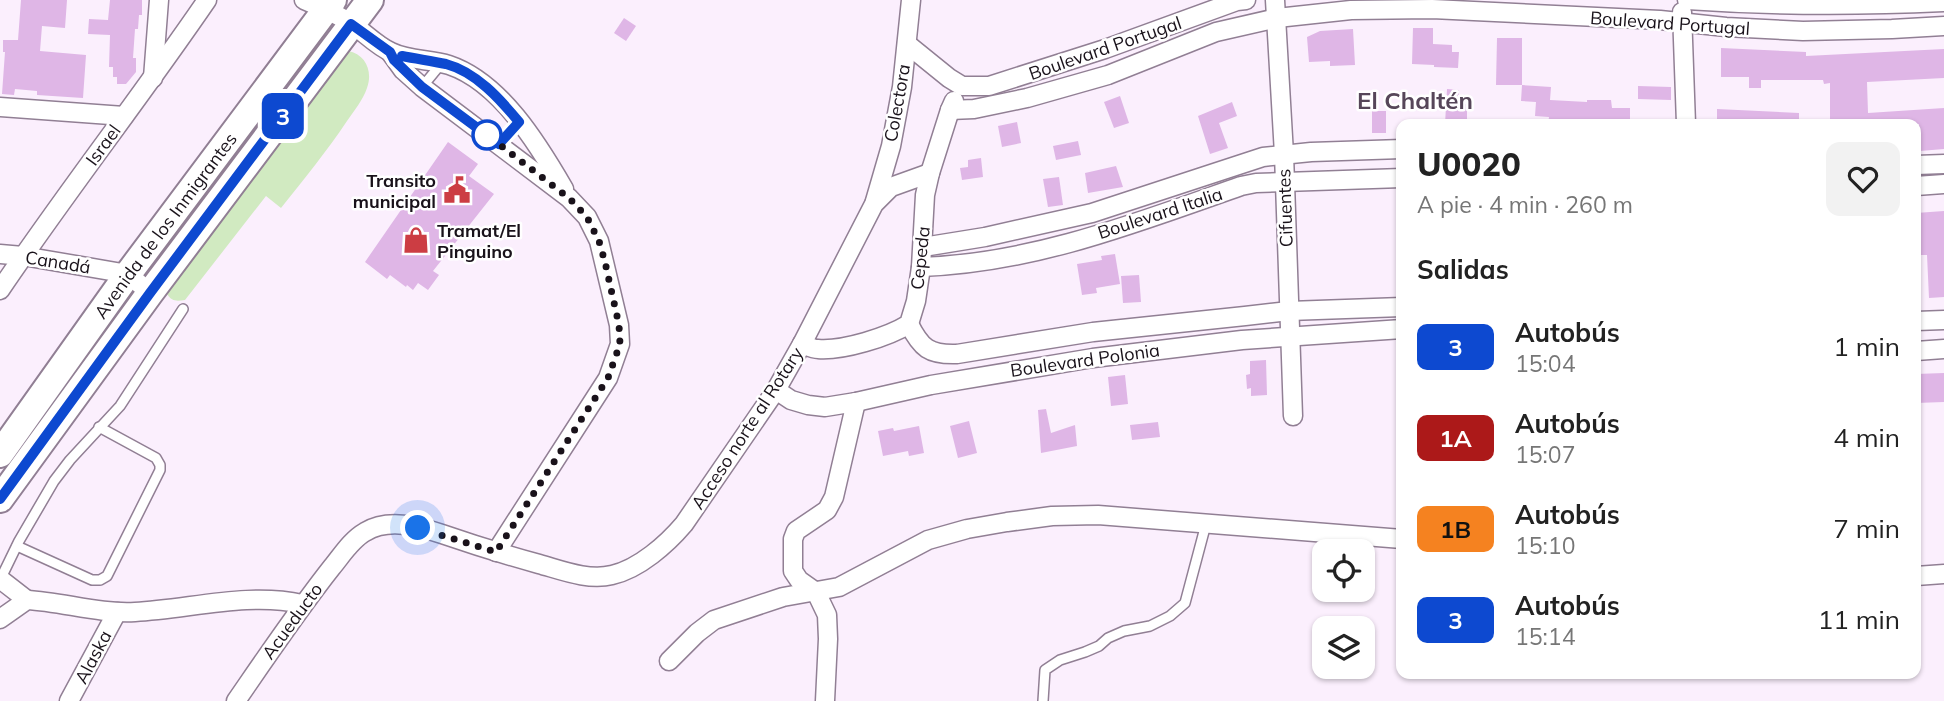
<!DOCTYPE html>
<html lang="es">
<head>
<meta charset="utf-8">
<style>
  :root { --surface:#fff; --page:#f2f2f2; --text:#222; --muted:#767676 }
  body { margin:0; font-family:Mulish,sans-serif; background:var(--page); color:var(--text); height:100vh; display:flex; flex-direction:column; font-size:26px; white-space:nowrap }
  * { box-sizing:border-box; margin:0 }
  p { font-size:23px; color:var(--muted) }
  .icon { flex:none; width:38px; height:38px; fill:none; stroke:currentColor; stroke-width:2; stroke-linecap:round; stroke-linejoin:round }
  .map { position:relative; flex:1; overflow:hidden }
  .drawer { position:absolute; left:1396px; top:119px; width:525px; height:560px; display:flex; flex-direction:column; background:var(--surface); border-radius:14px; box-shadow:0 2px 5px #0004 }
  .drawer>* { flex:none }
  .badge { padding:0 14px; border-radius:10px; font-size:24px; line-height:46px }
  .buttons { position:absolute; left:1312px; top:539px; display:grid; gap:14px }
  .buttons a { display:grid; place-items:center; width:63px; height:63px; border-radius:14px; background:var(--surface); box-shadow:0 2px 5px #0004; font-size:35px }
  .you { position:absolute; width:35px; height:35px; margin:-18px; border:5px solid #fff; border-radius:50%; background:#1a73e8; box-shadow:0 0 0 10px #1a73e833 }
  .map>.badge { position:absolute; translate:-50% -50%; box-shadow:0 0 0 4px #fff }
  h2 { padding:0 21px; font-size:26px; line-height:63px }
  .round { display:grid; place-items:center; flex:none; width:74px; height:74px; border-radius:14px; background:var(--page) }
  .summary { display:flex; align-items:center; justify-content:space-between; height:119px; padding:0 21px }
  h1 { font-size:33px; font-weight:800; line-height:52px }
  ul { padding:0; list-style:none }
  li { display:flex; align-items:center; gap:21px; height:91px; padding:0 21px }
  li div { flex:1 }
  li b { display:block; font-size:26px }
  li em { font-style:normal }
  li .badge { min-width:77px; font-weight:700; text-align:center }
  .map>svg:first-child { display:block }
  .green { fill:#d1eac1 }
  .building { fill:#dfb6e6 }
  .lines { fill:none; stroke-linecap:round; stroke-linejoin:round }
  .lane-casing { stroke:#917f94; stroke-width:12 }
  .street-casing { stroke:#917f94; stroke-width:21 }
  .secondary-casing { stroke:#917f94; stroke-width:30 }
  .lane { stroke:#fff; stroke-width:9 }
  .street { stroke:#fff; stroke-width:18 }
  .secondary { stroke:#fff; stroke-width:26 }
  .line-casing { stroke:#fff; stroke-width:16 }
  .line { stroke:#0d49d0; stroke-width:10 }
  .walk { stroke:#19121a; stroke-width:7; stroke-dasharray:0 12.6 }
  .stop-dot { fill:#fff; stroke:#0d49d0; stroke-width:3.5 }
  .labels { text-anchor:middle; dominant-baseline:central; stroke-width:5; stroke-linejoin:round; paint-order:stroke }
  .street-label { font-size:18px; fill:#19121a; stroke:#fff }
  .poi-label { font-size:18px; font-weight:bold; fill:#19121a; stroke:#fff; text-anchor:end }
  .district-label { font-size:24px; font-weight:bold; fill:#564659; stroke:#fff }
</style>
</head>
<body>
<div class="map">
<svg width="1944" height="701" viewBox="0 0 1944 701">
  <rect width="100%" height="100%" fill="#fbeffd"/>
  <path class="green" d="M348 51C366 54 373 72 367 88 363 100 354 111 347 121 327 151 304 179 281 208L266 196 185 300C177 301 172 302 167 294L170 290Z"/>
  <g class="building">
    <path d="M21 0H67L65 28 42 26 40 51 86 55 83 98 37 95V91L15 89 14 95 2 94 5 52H3V40H18Z"/>
    <path d="M110 0H142V15H139L138 29H135L133 58H136V72L126 84H117V77H113V67H109L110 35 88 34 89 19 108 20Z"/>
    <path d="M624 18 636 26 626 41 614 33Z"/>
    <path d="M1413 28H1433V44L1452 45V52H1459L1458 68 1434 67V65L1412 64Z"/>
    <path d="M1353 29 1355 65 1330 66V61L1309 62 1307 37 1320 31Z"/>
    <path d="M1497 38H1522V85H1496Z"/>
    <path d="M1721 48 1806 52V56L1944 49V78L1867 82 1868 113 1944 108V149L1920 151 1919 124H1830V83L1824 84 1823 80H1761V88H1749V77H1721Z"/>
    <path d="M1522 85 1551 87 1550 100 1587 102V100H1611L1612 108H1630V124H1548L1549 117 1535 116 1536 102 1521 101Z"/>
    <path d="M1638 86 1671 87V100L1638 99Z"/>
    <path d="M1447 89 1459 90V104H1467V120H1460V124H1445Z"/>
    <path d="M1120 96 1129 123 1114 128 1104 102Z"/>
    <path d="M1232 102 1237 116 1219 123 1228 148 1210 154 1198 116Z"/>
    <path d="M1717 109 1799 113V124H1717Z"/>
    <rect x="1372" y="111" width="14" height="22"/>
    <path d="M1017 122 1021 143 1002 147 998 126Z"/>
    <path d="M1078 141 1081 155 1056 160 1053 146Z"/>
    <path d="M448 142 478 164 469 176 494 194 433 271 439 275 428 290 418 283 413 290 407 285 406 287 390 275 387 279 365 262Z"/>
    <path d="M981 158 983 177 962 180 960 168 968 167V160Z"/>
    <path d="M1116 166 1123 187 1088 193 1085 173Z"/>
    <path d="M1059 177 1063 205 1048 207 1043 179Z"/>
    <path d="M1944 211V297L1929 298 1927 255H1916V213Z"/>
    <path d="M1115 254 1120 284 1096 288 1097 293 1082 295 1077 264 1102 260 1101 256Z"/>
    <path d="M1139 275 1141 302 1123 303 1121 276Z"/>
    <path d="M1266 360 1267 395 1251 396V388L1247 389 1246 375 1250 374V361Z"/>
    <path d="M1944 373V402L1916 403V374Z"/>
    <path d="M1125 375 1128 404 1111 406 1108 377Z"/>
    <path d="M1046 409 1051 433 1075 425 1077 446 1041 453 1038 410Z"/>
    <path d="M969 421 977 453 958 458 950 426Z"/>
    <path d="M1158 422 1160 437 1132 440 1130 425Z"/>
    <path d="M919 426 924 453 909 456 908 451 883 456 878 431 893 428 894 431Z"/>
  </g>
  <g class="lines">
    <defs>
      <g id="lane">
        <path d="M422 87 441 64"/>
        <path d="M499 144 519 122"/>
        <path d="M17 546 92 580H100L107 576 160 470V465L156 458 99 427"/>
        <path d="M0 580 19 541 54 481 70 460 120 406 183 309"/>
        <path d="M1043 701 1045 670 1060 660 1085 652 1099 646 1108 638 1124 631 1150 626 1170 616 1185 603 1206 524"/>
      </g>
      <g id="street">
        <path d="M304 0C321 7 337 14 352 24 365 33 377 46 391 52 409 61 430 59 449 65 500 82 538 144 564 189"/>
        <path d="M1275 0 1284 154 1293 416"/>
        <path d="M1687 0C1773 6 1858 6 1944 2"/>
        <path d="M1682 12 1686 124"/>
        <path d="M907 44 949 78 962 86H989L1105 49 1237 1 1246 0"/>
        <path d="M390 52 403 70 422 87 569 198 587 217 599 241 619 325 620 344 608 378 496 552"/>
        <path d="M153 78 159 0"/>
        <path d="M0 107 124 116"/>
        <path d="M950 110 974 109 1027 98 1108 75 1216 32 1277 18 1351 10 1432 9 1660 20 1726 27 1803 31 1892 29 1944 26"/>
        <path d="M1916 165 1944 164"/>
        <path d="M1916 186 1944 184"/>
        <path d="M875 201 891 146 902 87 911 0"/>
        <path d="M923 247 985 237 1092 213 1263 157 1311 152 1402 149"/>
        <path d="M0 254 23 256 128 274 150 293"/>
        <path d="M921 267C1034 263 1136 223 1241 186L1256 183 1402 178"/>
        <path d="M0 290C67 191 140 98 207 0"/>
        <path d="M1916 321 1944 320"/>
        <path d="M909 324C921 348 929 355 957 354L1093 332 1245 316 1289 311 1402 307"/>
        <path d="M802 344C807 346 813 349 818 349 843 351 888 337 909 324L916 301 921 267 925 195 930 173 950 110 954 101"/>
        <path d="M1916 351 1944 349"/>
        <path d="M776 390 791 400 808 405 825 407 856 402 931 385 1093 358 1242 340 1402 329"/>
        <path d="M1916 576 1944 574"/>
        <path d="M0 579 27 600"/>
        <path d="M0 619 27 600C63 602 99 614 135 612 190 609 248 592 302 604"/>
        <path d="M669 661 697 633 714 620 783 597 839 587 928 540 967 529 1007 522 1052 516 1098 515 1402 539"/>
        <path d="M69 701 117 612"/>
        <path d="M236 701C267 656 298 610 332 567 342 555 351 540 365 532 388 518 418 526 442 534 474 545 506 555 539 564 561 570 588 581 612 575 639 569 667 544 684 524L776 390 802 344 874 204 891 187 930 173"/>
        <path d="M825 701 828 639 827 615 816 592 799 580 793 571V539L796 531 827 510 834 497 856 402"/>
      </g>
      <g id="secondary">
        <path id="s1" d="M0 454 128 274 333 0"/>
        <path d="M0 499 150 293 370 0"/>
      </g>
    </defs>
    <use href="#lane" class="lane-casing"/>
    <use href="#street" class="street-casing"/>
    <use href="#secondary" class="secondary-casing"/>
    <use href="#lane" class="lane"/>
    <use href="#street" class="street"/>
    <use href="#secondary" class="secondary"/>
  </g>
  <g class="lines">
    <defs>
      <path id="line" d="M0 499 150 293 351 24 390 52 394 60 422 87 499 144 519 122C500 99 476 72 446 64 432 61 417 59 402 56"/>
    </defs>
    <use href="#line" class="line-casing"/>
    <use href="#line" class="line"/>
    <path class="walk" d="M418 528 496 552 608 378 620 344 619 325 605 262 599 241 587 217 569 198 487 135"/>
  </g>
  <defs>
    <symbol id="civic-bare" viewBox="-9 -9 18 18"><path d="M-.6-6.5H3V-4.5H.6V-3L4-1V1h2V6H-6V1h2V-1L-.6-3ZM-1.2 2.5V6h2.4V2.5Z" fill="#cc3d43" stroke="#fff" stroke-width="2.5" paint-order="stroke"/></symbol>
    <symbol id="shop-bare" viewBox="-9 -9 18 18"><path d="M-5-2.5h2.3a2.7 3.5 0 0 1 5.4 0H5L5.5 6h-11ZM-1.5-2.5h3a1.5 2.3 0 0 0-3 0Z" fill="#cc3d43" stroke="#fff" stroke-width="2.5" paint-order="stroke"/></symbol>
  </defs>
  <g fill-rule="evenodd">
    <use href="#civic-bare" x="438" y="171" width="38" height="38"/>
    <use href="#shop-bare" x="397" y="221" width="38" height="38"/>
  </g>
  <circle class="stop-dot" cx="487" cy="135" r="14"/>
  <g class="labels">
    <g class="street-label">
      <text transform="translate(1670 23) rotate(4)">Boulevard Portugal</text>
      <text transform="translate(1105 48) rotate(-19)">Boulevard Portugal</text>
      <text transform="translate(897 103) rotate(-80)">Colectora</text>
      <text transform="translate(103 145) rotate(-54)">Israel</text>
      <text transform="translate(1285 208) rotate(-92)">Cifuentes</text>
      <text transform="translate(1160 213) rotate(-18)">Boulevard Italia</text>
      <text stroke="none"><textPath href="#s1" startOffset="282">Avenida de los Inmigrantes</textPath></text>
      <text transform="translate(920 258) rotate(-84)">Cepeda</text>
      <text transform="translate(58 262) rotate(9)">Canadá</text>
      <text transform="translate(1085 360) rotate(-8)">Boulevard Polonia</text>
      <text transform="translate(747 428) rotate(-57)">Acceso norte al Rotary</text>
      <text transform="translate(292 621) rotate(-54)">Acueducto</text>
      <text transform="translate(93 657) rotate(-62)">Alaska</text>
    </g>
    <g class="poi-label">
      <text x="436" y="180">Transito<tspan x="436" dy="21">municipal</tspan></text>
      <text x="437" y="230" text-anchor="start">Tramat/El<tspan x="437" dy="21">Pinguino</tspan></text>
    </g>
    <g class="district-label">
      <text x="1415" y="100">El Chaltén</text>
    </g>
  </g>
</svg>
<div class="buttons">
<a><svg class="icon" aria-label="locate" viewBox="0 0 24 24"><circle cx="12" cy="12" r="6"/><path d="M12 2v4M12 18v4M2 12h4M18 12h4"/></svg></a>
<a><svg class="icon" aria-label="layers" viewBox="0 0 24 24"><path d="M12 4l9 5-9 5-9-5zM3 14l9 5 9-5"/></svg></a>
</div>
<div class="you" style="left:418px;top:528px"></div>
<b class="badge" style="left:283px;top:116px;background:#0d49d0;color:#fff">3</b>
<section class="drawer">
<div class="summary"><div><h1>U0020</h1><p>A pie · 4 min · 260 m</p></div><a class="round"><svg class="icon" aria-label="heart" viewBox="0 0 24 24"><path d="M12 20l-8-8c-3-5 5-10 8-4 3-6 11-1 8 4z"/></svg></a></div>
<h2>Salidas</h2>
<ul>
<li><span class="badge" style="background:#0d49d0;color:#fff">3</span><div><b>Autobús</b><p>15:04</p></div><em>1 min</em></li>
<li><span class="badge" style="background:#ac1919;color:#fff">1A</span><div><b>Autobús</b><p>15:07</p></div><em>4 min</em></li>
<li><span class="badge" style="background:#f58220;color:#111">1B</span><div><b>Autobús</b><p>15:10</p></div><em>7 min</em></li>
<li><span class="badge" style="background:#0d49d0;color:#fff">3</span><div><b>Autobús</b><p>15:14</p></div><em>11 min</em></li>
</ul>
</section>
</div>
</body>
</html>
